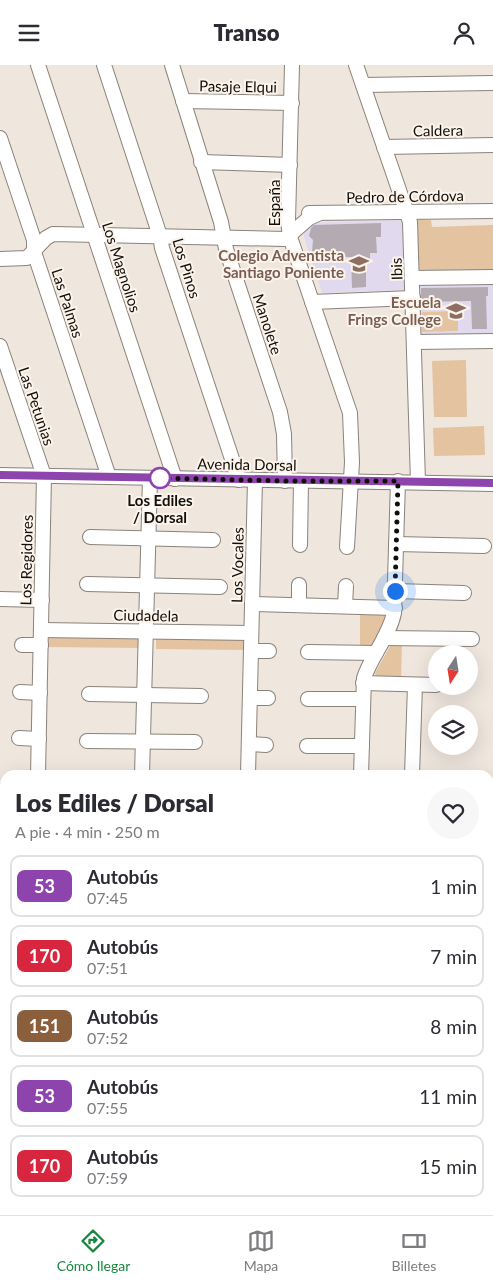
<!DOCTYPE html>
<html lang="es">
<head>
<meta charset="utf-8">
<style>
  :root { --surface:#fff; --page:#f7f7f7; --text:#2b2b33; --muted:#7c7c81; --line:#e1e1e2; --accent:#18873e }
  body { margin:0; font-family:Lato,sans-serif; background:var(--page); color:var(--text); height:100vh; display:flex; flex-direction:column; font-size:19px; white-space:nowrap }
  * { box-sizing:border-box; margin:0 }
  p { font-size:16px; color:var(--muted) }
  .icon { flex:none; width:28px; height:28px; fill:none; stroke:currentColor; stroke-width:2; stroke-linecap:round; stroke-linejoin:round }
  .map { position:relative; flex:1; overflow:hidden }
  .panel { position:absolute; left:0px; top:705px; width:494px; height:445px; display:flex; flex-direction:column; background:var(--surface); border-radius:15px 15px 0 0; box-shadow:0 5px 20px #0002 }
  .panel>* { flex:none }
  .badge { padding:0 10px; border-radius:8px; font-size:18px; line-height:32px }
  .needle { width:32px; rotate:192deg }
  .tools { position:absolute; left:428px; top:580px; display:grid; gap:10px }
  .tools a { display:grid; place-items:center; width:50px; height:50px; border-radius:50%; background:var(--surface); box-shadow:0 5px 20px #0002; font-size:25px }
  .you { position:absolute; width:25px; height:25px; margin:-12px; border:4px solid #fff; border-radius:50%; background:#1a73e8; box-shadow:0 0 0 8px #1a73e833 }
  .map>.badge { position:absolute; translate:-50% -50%; box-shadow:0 0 0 2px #fff }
  .round { display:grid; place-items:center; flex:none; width:52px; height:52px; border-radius:26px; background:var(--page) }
  .headline { display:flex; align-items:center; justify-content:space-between; height:85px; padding:0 15px }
  h1 { font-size:24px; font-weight:800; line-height:38px }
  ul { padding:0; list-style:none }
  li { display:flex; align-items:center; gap:15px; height:62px; margin:0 10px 8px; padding:0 5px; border:2px solid var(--line); border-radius:10px }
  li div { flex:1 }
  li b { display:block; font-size:19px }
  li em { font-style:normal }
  li .badge { min-width:55px; font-weight:700; text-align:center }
  header { display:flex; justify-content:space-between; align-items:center; height:65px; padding:0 15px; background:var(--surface); font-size:22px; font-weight:800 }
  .tab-bar { display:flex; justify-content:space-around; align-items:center; height:70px; border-top:1px solid var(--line); background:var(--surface); font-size:14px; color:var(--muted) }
  .tab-bar a { display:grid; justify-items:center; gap:2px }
  .tab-bar .active { color:var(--accent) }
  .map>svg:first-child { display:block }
  .education { fill:#e1daef }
  .green { fill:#e3c3a0 }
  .building { fill:#b4abb2 }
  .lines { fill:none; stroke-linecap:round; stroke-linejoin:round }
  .minor-casing { stroke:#8a837b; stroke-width:16 }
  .major-casing { stroke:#8d4e54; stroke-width:19 }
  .minor { stroke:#fff; stroke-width:14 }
  .major { stroke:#e3a9b0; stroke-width:18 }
  .line-casing { stroke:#fff; stroke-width:11 }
  .line { stroke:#8e44ad; stroke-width:8 }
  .walk { stroke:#110f0c; stroke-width:5; stroke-dasharray:0 9 }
  .stop-dot { fill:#fff; stroke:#8e44ad; stroke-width:2.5 }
  .labels { text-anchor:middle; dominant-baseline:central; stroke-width:4; stroke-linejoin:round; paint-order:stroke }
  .street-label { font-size:15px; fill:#110f0c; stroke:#fcf4eb }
  .education-label { font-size:15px; font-weight:bold; fill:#785e54; stroke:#fcf4eb; text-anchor:end }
  .stop-label { font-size:15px; font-weight:bold; fill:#110f0c; stroke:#fcf4eb }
</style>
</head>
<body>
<header><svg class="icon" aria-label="menu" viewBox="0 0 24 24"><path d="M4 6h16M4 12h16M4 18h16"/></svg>Transo<svg class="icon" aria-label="person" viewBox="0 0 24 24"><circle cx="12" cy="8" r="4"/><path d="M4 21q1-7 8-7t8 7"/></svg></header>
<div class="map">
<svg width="493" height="1150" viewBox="0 0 493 1150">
  <rect width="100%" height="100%" fill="#efe6de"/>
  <g class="education">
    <path d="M406 155 407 225 322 228 304 172V166L310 160 325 157Z"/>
    <path d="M493 218V271H419L417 221Z"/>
  </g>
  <g class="green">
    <path d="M414 155H431L432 162 493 160V207L415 209Z"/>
    <path d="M458 246V266L422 267V247Z"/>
    <path d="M466 295 467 352H434L432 296Z"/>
    <path d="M484 361 485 390 434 391 433 363Z"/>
    <path d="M360 545 390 550 372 585H360Z"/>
    <path d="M49 567 142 569V583L49 582Z"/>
    <path d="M156 570 247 571V585L156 584Z"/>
    <path d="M393 576H402L401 616 377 615 375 608Z"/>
  </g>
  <g class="building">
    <path d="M381 158V172H376L377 188H370V196H366V222L352 223 351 192H327V196H316L312 187 313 175 309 171 311 163 314 160Z"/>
    <path d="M488 222V231H486L487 264H472L471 236 421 237V223Z"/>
  </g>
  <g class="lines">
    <defs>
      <g id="minor">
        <path d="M38 0 175 414"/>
        <path d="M104 0 160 171 162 183 239 415"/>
        <path d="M172 0 221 157 226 184 280 347 284 369 285 416"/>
        <path d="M292 0 288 156 290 172 350 348 352 397 347 482"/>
        <path d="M356 0 410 157 418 417"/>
        <path d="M363 20 493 18"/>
        <path d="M183 36 292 38"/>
        <path d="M0 73 34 175V187L109 412"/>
        <path d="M384 82 493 80"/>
        <path d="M201 97 290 100"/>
        <path d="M309 148 493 146"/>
        <path d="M0 194 27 193 46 173 53 169 285 174 309 153 318 149"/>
        <path d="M412 213 493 212"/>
        <path d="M312 237 413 233"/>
        <path d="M414 277 493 276"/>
        <path d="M0 281 44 411 38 710"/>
        <path d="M0 410 493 419"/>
        <path d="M90 472 213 475"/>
        <path d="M396 479 484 481"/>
        <path d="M300 480 301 416"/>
        <path d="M87 519 220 522"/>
        <path d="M299 520V540"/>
        <path d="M395 526 464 528"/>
        <path d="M0 534 42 535"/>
        <path d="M252 539 395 543"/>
        <path d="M345 541 346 521"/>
        <path d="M41 565 251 568"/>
        <path d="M384 573 472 574"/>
        <path d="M22 580H41"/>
        <path d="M251 586H269"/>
        <path d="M308 587 376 588"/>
        <path d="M363 618 436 620"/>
        <path d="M20 627 40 628"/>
        <path d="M89 629 201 631"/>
        <path d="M250 633H268"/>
        <path d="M308 634H363"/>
        <path d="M19 673 39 674"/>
        <path d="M87 676 195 677"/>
        <path d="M249 679 266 680"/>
        <path d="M307 681H362"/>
        <path d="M142 710 150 413"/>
        <path d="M248 710 255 415"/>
        <path d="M361 710 364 613C371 591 389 572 394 548L398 416"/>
        <path d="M412 710 415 620"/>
        <path d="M0 726 5 727"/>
        <path d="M489 735 493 725"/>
        <path d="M489 802H493"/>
        <path d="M0 829H5"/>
        <path d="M489 866 493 867"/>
        <path d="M0 876H5"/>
        <path d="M489 1038H493"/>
        <path d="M489 1106 493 1107"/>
        <path d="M331 1145V1150"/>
        <path d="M19 1150 20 1145"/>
        <path d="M79 1150 81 1145"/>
        <path d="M200 1150 202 1145"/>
      </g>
      <g id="major">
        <path d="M0 1021 5 1022"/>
        <path d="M366 1145 379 1150"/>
      </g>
    </defs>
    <use href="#minor" class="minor-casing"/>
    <use href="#major" class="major-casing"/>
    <use href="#minor" class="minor"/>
    <use href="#major" class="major"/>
  </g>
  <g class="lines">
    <defs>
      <path id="line" d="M0 410 493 418"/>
    </defs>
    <use href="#line" class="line-casing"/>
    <use href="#line" class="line"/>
    <path class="walk" d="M160 413 286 416H398L395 526"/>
  </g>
  <defs>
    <symbol id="school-bare" viewBox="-9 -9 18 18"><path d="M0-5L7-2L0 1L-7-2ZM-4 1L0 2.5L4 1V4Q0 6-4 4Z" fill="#8d6e63" stroke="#fcf4eb" stroke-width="2.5" paint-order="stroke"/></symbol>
  </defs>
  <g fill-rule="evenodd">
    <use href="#school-bare" x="345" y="185" width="28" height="28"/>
    <use href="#school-bare" x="442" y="232" width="28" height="28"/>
  </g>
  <circle class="stop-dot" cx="160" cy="413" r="10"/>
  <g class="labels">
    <g class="street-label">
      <text transform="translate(238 21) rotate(1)">Pasaje Elqui</text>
      <text transform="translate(438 65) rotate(-1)">Caldera</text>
      <text transform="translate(405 131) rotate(-1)">Pedro de Córdova</text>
      <text transform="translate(274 138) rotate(-90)">España</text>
      <text transform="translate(122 202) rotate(72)">Los Magnolios</text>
      <text transform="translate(187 203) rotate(73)">Los Pinos</text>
      <text transform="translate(396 204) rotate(-92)">Ibis</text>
      <text transform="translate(68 238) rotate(72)">Las Palmas</text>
      <text transform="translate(268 259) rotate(72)">Manolete</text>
      <text transform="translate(37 341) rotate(71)">Las Petunias</text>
      <text transform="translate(247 399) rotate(1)">Avenida Dorsal</text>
      <text transform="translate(26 495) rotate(-89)">Los Regidores</text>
      <text transform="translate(237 500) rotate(-89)">Los Vocales</text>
      <text transform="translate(146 550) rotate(1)">Ciudadela</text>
    </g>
    <g class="education-label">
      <text x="344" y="190">Colegio Adventista<tspan x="344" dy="17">Santiago Poniente</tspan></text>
      <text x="441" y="237">Escuela<tspan x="441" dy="17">Frings College</tspan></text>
    </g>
    <g class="stop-label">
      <text x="160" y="435">Los Ediles<tspan x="160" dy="17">/ Dorsal</tspan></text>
    </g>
  </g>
</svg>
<div class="tools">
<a><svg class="needle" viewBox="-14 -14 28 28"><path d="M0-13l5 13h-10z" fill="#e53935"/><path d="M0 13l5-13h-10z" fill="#7c7c81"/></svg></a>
<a><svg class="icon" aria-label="layers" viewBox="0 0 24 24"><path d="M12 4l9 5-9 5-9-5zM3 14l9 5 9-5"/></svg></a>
</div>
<div class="you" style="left:395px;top:526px"></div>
<section class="panel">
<div class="headline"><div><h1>Los Ediles / Dorsal</h1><p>A pie · 4 min · 250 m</p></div><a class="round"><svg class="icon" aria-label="heart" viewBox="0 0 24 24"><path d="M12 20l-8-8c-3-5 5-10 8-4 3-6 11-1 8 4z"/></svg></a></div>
<ul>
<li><span class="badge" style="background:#8e44ad;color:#fff">53</span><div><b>Autobús</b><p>07:45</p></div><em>1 min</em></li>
<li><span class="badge" style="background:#d7263d;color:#fff">170</span><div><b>Autobús</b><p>07:51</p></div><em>7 min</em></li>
<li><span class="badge" style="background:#8b5e3c;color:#fff">151</span><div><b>Autobús</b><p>07:52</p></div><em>8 min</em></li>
<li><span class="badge" style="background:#8e44ad;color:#fff">53</span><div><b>Autobús</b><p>07:55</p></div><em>11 min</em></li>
<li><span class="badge" style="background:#d7263d;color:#fff">170</span><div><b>Autobús</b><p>07:59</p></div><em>15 min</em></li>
</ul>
</section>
</div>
<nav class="tab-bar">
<a class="active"><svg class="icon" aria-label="directions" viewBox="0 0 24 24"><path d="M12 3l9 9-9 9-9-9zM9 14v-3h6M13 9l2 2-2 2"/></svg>Cómo llegar</a>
<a><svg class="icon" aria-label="map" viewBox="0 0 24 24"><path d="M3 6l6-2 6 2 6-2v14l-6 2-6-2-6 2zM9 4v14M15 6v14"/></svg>Mapa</a>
<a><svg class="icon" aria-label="tickets" viewBox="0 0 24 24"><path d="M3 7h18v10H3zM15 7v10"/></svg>Billetes</a>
</nav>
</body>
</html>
